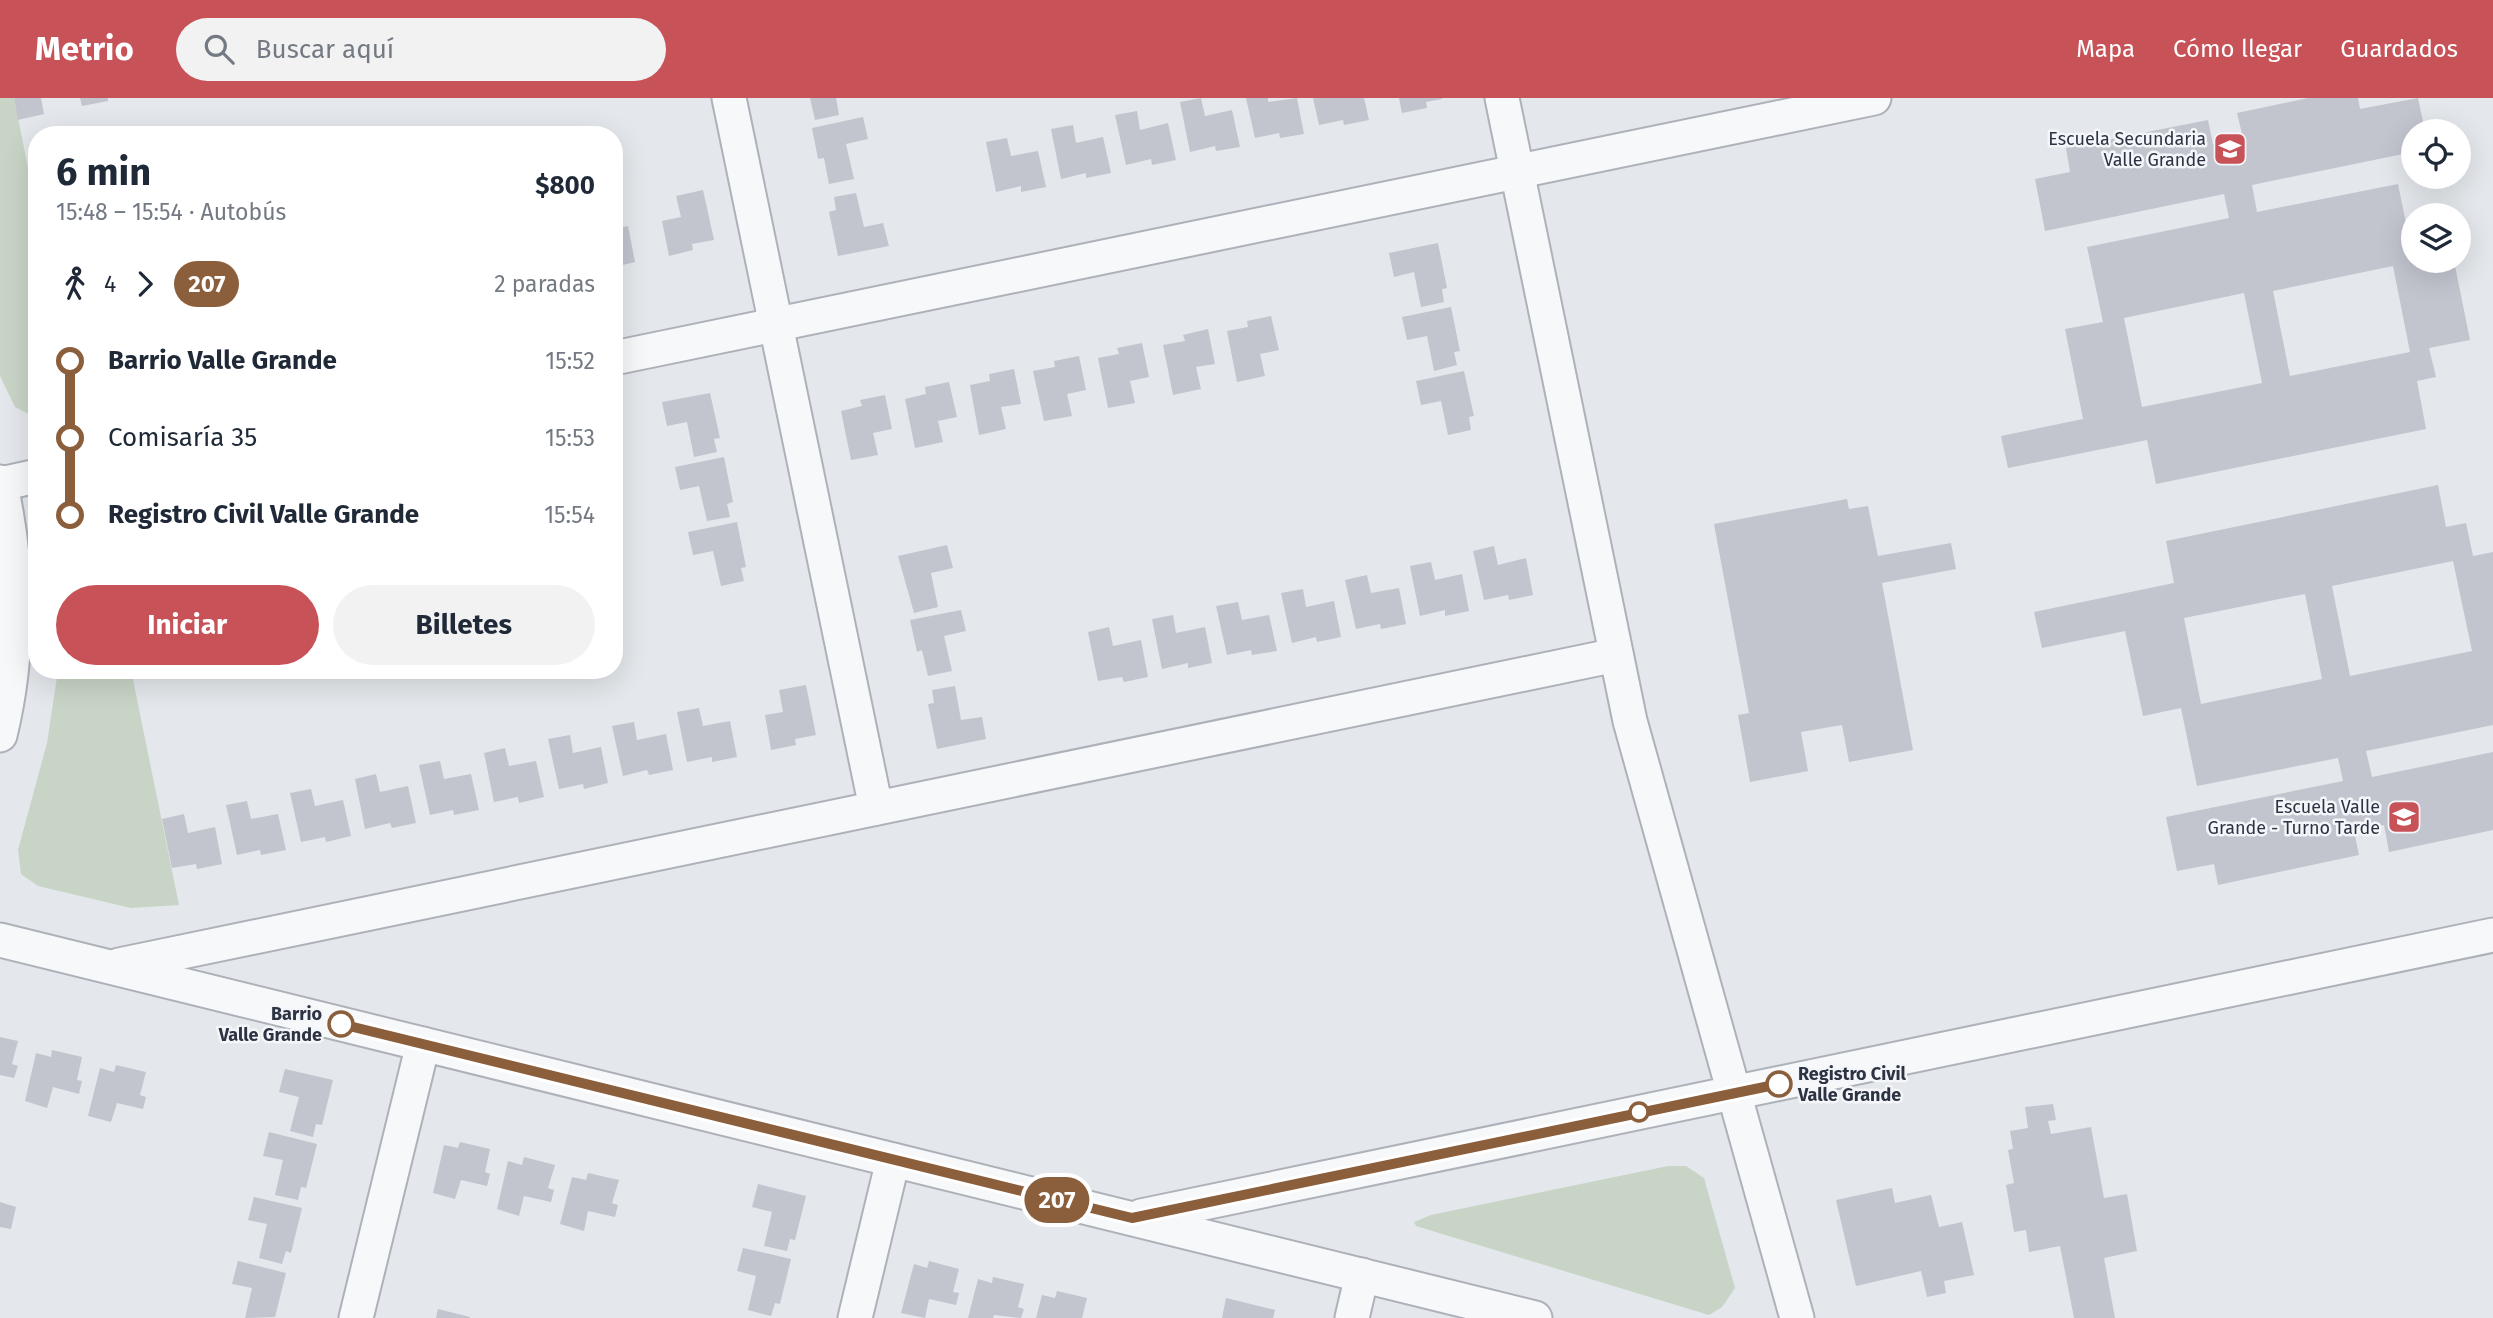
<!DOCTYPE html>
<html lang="es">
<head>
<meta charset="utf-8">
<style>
  :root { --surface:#fff; --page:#f2f2f3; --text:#1f2937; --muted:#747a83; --accent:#c75359 }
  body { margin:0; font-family:"Fira Sans",sans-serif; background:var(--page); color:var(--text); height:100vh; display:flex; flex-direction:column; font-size:26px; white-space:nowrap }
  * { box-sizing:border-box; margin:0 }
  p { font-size:23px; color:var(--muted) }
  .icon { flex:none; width:38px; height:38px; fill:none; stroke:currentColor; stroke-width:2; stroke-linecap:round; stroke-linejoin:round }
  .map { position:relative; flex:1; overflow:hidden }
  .panel { position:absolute; left:28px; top:28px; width:595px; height:553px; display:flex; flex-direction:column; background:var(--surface); border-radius:28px; box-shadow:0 7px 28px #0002 }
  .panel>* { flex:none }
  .badge { padding:0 14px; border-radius:23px; font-size:24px; line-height:46px }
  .buttons { position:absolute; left:2401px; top:21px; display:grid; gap:14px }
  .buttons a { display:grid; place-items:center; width:70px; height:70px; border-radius:50%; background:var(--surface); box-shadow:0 7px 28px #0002; font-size:35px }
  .map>.badge { position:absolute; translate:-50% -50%; box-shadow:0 0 0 4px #fff }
  .legs { display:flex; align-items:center; gap:10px; height:77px; padding:0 28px; font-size:23px }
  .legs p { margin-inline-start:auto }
  .overview { display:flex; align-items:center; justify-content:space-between; height:119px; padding:0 28px }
  h1 { font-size:38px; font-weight:700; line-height:52px }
  .primary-button { display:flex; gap:14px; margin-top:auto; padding:14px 28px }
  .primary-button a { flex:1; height:80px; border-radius:42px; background:var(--accent); color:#fff; font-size:28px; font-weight:700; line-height:80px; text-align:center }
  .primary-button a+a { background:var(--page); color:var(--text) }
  ul { padding:0 28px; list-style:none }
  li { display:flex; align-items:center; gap:24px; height:77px; font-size:26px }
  li i { display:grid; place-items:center; width:10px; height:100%; margin:0 9px; background:currentColor }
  li i::after { content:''; width:18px; height:18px; margin:-9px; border:5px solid; border-radius:50%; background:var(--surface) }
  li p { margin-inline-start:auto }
  li:first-child i { background:linear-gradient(#0000 50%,currentColor 0) }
  li:last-child i { background:linear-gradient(currentColor 50%,#0000 0) }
  header { display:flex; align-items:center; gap:42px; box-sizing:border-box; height:98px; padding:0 35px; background:var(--accent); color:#fff }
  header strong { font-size:33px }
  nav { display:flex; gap:38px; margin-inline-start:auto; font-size:24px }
  .search { width:490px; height:63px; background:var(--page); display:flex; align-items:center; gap:18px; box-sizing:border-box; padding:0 24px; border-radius:38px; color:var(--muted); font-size:26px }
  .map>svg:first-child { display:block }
  .green { fill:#c8d5c6 }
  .building { fill:#c2c5ce; fill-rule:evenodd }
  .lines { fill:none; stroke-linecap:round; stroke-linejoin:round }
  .street-casing { stroke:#adb1b9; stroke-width:37 }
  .street { stroke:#f7f8fa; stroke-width:33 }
  .line-1-casing { stroke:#fff; stroke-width:16 }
  .line-1 { stroke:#8b5e3c; stroke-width:10 }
  .stop-1-dot { fill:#fff; stroke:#8b5e3c; stroke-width:3.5 }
  .labels { text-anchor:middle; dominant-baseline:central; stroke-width:5; stroke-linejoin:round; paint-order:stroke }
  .poi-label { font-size:18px; fill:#2d3343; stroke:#f4f6f9; text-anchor:end }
  .stop-label { font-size:18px; font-weight:bold; fill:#2d3343; stroke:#f4f6f9; text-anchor:end }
</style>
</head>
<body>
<header>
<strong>Metrio</strong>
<div class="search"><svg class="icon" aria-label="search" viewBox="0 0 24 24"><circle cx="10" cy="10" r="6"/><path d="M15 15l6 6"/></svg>Buscar aquí</div>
<nav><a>Mapa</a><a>Cómo llegar</a><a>Guardados</a></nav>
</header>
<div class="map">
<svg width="2493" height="1220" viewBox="0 0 2493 1220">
  <rect width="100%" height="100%" fill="#e4e7eb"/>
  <g class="green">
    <path d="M0 0H14L37 115V320L15 309 0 278Z"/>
    <path d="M58 572H131L179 807 131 810 38 788 21 776 18 752 47 645Z"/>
    <path d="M1668 1068H1686L1704 1080 1735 1190 1722 1209 1709 1217 1416 1128 1414 1124 1431 1117Z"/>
  </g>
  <g class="building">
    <path d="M14 0H41L44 16 18 22Z"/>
    <path d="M80 0H108V3L82 8Z"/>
    <path d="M810 0H836L839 17 815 22Z"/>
    <path d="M1201 0 1205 18 1232 12 1240 49 1216 53 1215 48 1190 54 1180 4Z"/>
    <path d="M1246 0H1268V4L1297 0 1304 36 1280 40 1279 35 1255 40Z"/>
    <path d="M1313 0H1364L1369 22 1344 27 1343 22 1319 27Z"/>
    <path d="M1399 0H1442V1L1426 4 1427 10 1402 15Z"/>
    <path d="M2308 0H2358L2360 11 2418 0 2425 33H2413V54L2252 87 2257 114 2398 86 2414 164 2454 163 2470 242 2429 250 2436 279 2417 283 2426 331 2156 386 2147 342 2008 370 2001 338 2083 321 2065 231 2103 224 2087 149 2229 120 2224 96 2045 133 2035 81 2070 74 2066 50 2208 22 2213 46 2243 40 2237 15ZM2393 168 2410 254 2290 278 2273 193ZM2244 195 2262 285 2142 309 2124 220Z"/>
    <path d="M1137 13 1140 32 1168 25 1176 62 1152 67 1151 61 1126 67 1115 17Z"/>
    <path d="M863 19 868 41 846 46 854 81 829 86 824 60 818 61 812 30Z"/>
    <path d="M1073 27 1076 45 1103 39 1111 75 1086 80V75L1061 81 1051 31Z"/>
    <path d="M1007 40 1011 58 1038 53 1046 89 1021 94V88L996 94 986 44Z"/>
    <path d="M703 92 714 142 692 146 693 152 669 158 662 123 681 119 676 98Z"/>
    <path d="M856 95 864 129 883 125 889 148 838 158 829 114 836 112 834 99Z"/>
    <path d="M628 128 635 164 614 169V131Z"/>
    <path d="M1438 145 1447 190 1442 191 1444 204 1421 209 1414 174 1394 179 1389 155Z"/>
    <path d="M1451 209 1460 253 1454 254 1457 267 1434 273 1427 238 1407 242 1402 219Z"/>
    <path d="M1271 218 1279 252 1260 256 1265 278 1237 284 1227 233 1248 229 1247 223Z"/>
    <path d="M1208 231 1215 266 1196 269 1201 291 1173 297 1163 247 1185 243 1183 237Z"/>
    <path d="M1142 245 1149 279 1130 283 1135 305 1108 310 1098 260 1119 256 1117 250Z"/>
    <path d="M1079 258 1086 292 1067 296 1072 318 1044 323 1033 273 1055 269 1054 263Z"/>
    <path d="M1014 271 1021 306 1001 309 1006 331 979 337 970 287 990 283 989 276Z"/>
    <path d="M1464 273 1474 318 1469 319 1471 332 1448 337 1441 303 1421 307 1416 283Z"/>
    <path d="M949 284 957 319 938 323 943 344 915 350 905 301 926 296 925 289Z"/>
    <path d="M710 295 720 340 714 341 717 354 694 359 687 324 667 328 662 304Z"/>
    <path d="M885 297 892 331 873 335 878 357 851 362 841 313 862 308 860 302Z"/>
    <path d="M724 359 733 404 727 406 730 419 707 423 699 388 680 392 675 369Z"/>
    <path d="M2438 387 2446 429 2466 425 2473 458 2493 454V627L2366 653 2372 679 2493 654V732L2389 754 2384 727 2354 733 2359 757 2218 787 2214 766 2177 773 2166 719 2343 683 2338 660 2197 688 2181 610 2143 618 2125 533 2042 550 2034 514 2174 485 2166 443ZM2453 463 2472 553 2350 578 2332 488ZM2305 496 2322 581 2201 606 2184 520Z"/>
    <path d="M1847 401 1849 411 1868 408 1878 458 1951 445 1956 471 1882 485 1913 652 1849 664 1842 627 1801 634 1808 673 1750 684 1738 617 1749 615 1714 426Z"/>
    <path d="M737 424 746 469 741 470 744 483 721 488 713 453 693 457 688 434Z"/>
    <path d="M947 447 953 470 931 475 938 509 914 515 898 458Z"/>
    <path d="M1494 448 1498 467 1526 460 1533 497 1509 502 1508 497 1484 502 1473 453Z"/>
    <path d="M1431 464 1435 482 1462 476 1469 513 1445 518V512L1420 518 1410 468Z"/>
    <path d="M1367 477 1371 495 1399 490 1406 526 1381 531 1380 526 1356 531 1345 482Z"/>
    <path d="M1303 491 1306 509 1334 503 1341 539 1317 544 1316 539 1292 545 1281 495Z"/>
    <path d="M1238 504 1242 522 1269 517 1277 553 1252 557 1251 552 1227 557 1216 508Z"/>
    <path d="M961 512 966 533 944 538 952 573 928 578 922 552 917 554 910 522Z"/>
    <path d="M1173 517 1176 535 1205 529 1212 565 1188 570V565L1162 571 1152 521Z"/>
    <path d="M1109 529 1113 548 1141 542 1148 579 1124 584 1122 579 1098 583 1088 534Z"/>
    <path d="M806 587 816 637 795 641 796 647 771 652 765 617 783 614 779 592Z"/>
    <path d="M955 588 961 622 982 619 986 641 937 651 928 606 934 605 932 592Z"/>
    <path d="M699 610 703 628 730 623 737 659 712 664V659L687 664 677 614Z"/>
    <path d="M634 624 637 642 666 636 673 672 649 677 647 672 623 678 612 628Z"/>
    <path d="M570 637 573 655 601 649 608 685 584 691 583 686 559 691 548 641Z"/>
    <path d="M505 650 509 668 536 663 544 699 519 705 518 699 494 704 484 655Z"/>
    <path d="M440 663 444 681 471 676 479 712 454 717 453 712 430 717 419 667Z"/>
    <path d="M376 676 380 694 408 688 416 725 392 730 390 725 365 731 355 681Z"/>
    <path d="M311 691 315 708 343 702 351 738 326 744 325 739 301 744 290 695Z"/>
    <path d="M247 703 251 721 278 716 286 752 261 757 260 752 237 757 226 707Z"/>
    <path d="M184 716 188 735 215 729 222 766 197 771 196 766 172 770 162 721Z"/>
    <path d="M0 939 18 943 12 966 18 968 14 980 0 977Z"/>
    <path d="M52 952 82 959 77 982 82 983 79 996 53 989 47 1010 25 1003 36 955 51 959Z"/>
    <path d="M116 967 146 974 140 997 146 999 143 1011 117 1005 111 1024 88 1018 100 970 114 974Z"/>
    <path d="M285 971 333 982 322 1027 316 1026 313 1039 290 1033 299 999 279 994Z"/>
    <path d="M2053 1006 2056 1022 2048 1023 2051 1036 2091 1029 2104 1100 2127 1096 2137 1153 2104 1160 2115 1220H2074L2060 1148 2029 1154 2026 1132 2014 1134 2006 1087 2014 1085 2008 1052 2013 1051 2010 1033 2028 1030 2025 1009Z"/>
    <path d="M269 1034 317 1046 306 1090 301 1089 298 1102 275 1097 283 1062 263 1058Z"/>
    <path d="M460 1044 490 1051 485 1074 490 1076 487 1088 461 1082 455 1101 433 1095 444 1047 458 1050Z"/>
    <path d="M524 1059 555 1067 548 1090 554 1092 551 1104 524 1098 519 1118 497 1111 508 1063 522 1067Z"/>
    <path d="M588 1075 619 1082 612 1105 618 1107 615 1119 588 1113 584 1133 560 1126 572 1079 586 1082Z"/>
    <path d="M758 1086 806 1098 795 1142 790 1141 787 1153 764 1148 772 1114 752 1109Z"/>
    <path d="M1892 1090 1895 1105 1931 1097 1939 1129 1962 1124 1974 1177 1944 1183 1946 1195 1927 1199 1921 1173 1856 1188 1836 1102Z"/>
    <path d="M254 1099 302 1110 291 1155 286 1153 282 1166 259 1160 267 1126 248 1122Z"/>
    <path d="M0 1104 16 1109 11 1131 0 1129Z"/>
    <path d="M743 1150 791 1161 780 1206 775 1205 771 1218 748 1212 756 1178 737 1173Z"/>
    <path d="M238 1163 286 1175 275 1219 245 1220 252 1190 232 1186Z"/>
    <path d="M929 1163 959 1171 953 1194 959 1195 956 1207 929 1201 925 1220 901 1215 914 1166 927 1170Z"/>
    <path d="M993 1179 1024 1186 1018 1209 1024 1211 1021 1220 994 1217 993 1220H968L978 1181 992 1185Z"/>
    <path d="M1057 1193 1087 1200 1082 1220H1036L1042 1197 1055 1200Z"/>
    <path d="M1226 1200 1275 1212 1273 1220H1222Z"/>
    <path d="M438 1211 470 1219V1220H436Z"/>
  </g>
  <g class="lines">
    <defs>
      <g id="street">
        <path d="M729 0 876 710"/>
        <path d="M1502 0 1630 623 1797 1220"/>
        <path d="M614 260 1874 0"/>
        <path d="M0 384C19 465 20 556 0 637"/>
        <path d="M1 386 37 378"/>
        <path d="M0 842 1535 1220"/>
        <path d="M119 867 1616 557"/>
        <path d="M1141 1118 2493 837"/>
        <path d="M356 1220 423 946"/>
        <path d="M855 1220 893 1062"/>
        <path d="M1352 1220 1362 1177"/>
      </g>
    </defs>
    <use href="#street" class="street-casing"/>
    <use href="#street" class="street"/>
  </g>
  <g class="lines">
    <defs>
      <path id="line-1" d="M341 926 1132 1120 1779 986"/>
    </defs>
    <use href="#line-1" class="line-1-casing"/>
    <use href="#line-1" class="line-1"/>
  </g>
  <defs>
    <symbol id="school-square" viewBox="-11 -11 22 22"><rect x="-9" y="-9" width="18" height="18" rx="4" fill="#c75359" stroke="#f4f6f9"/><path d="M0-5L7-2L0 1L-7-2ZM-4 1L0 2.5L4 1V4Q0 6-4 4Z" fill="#fff"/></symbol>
  </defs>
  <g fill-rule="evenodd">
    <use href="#school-square" x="2211" y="32" width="38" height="38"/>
    <use href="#school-square" x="2385" y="700" width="38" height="38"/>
  </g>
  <g class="stop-1-dot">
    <circle cx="341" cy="926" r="12"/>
    <circle cx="1779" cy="986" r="12"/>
    <circle cx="1639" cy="1014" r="9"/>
  </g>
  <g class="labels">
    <g class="poi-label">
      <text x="2206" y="41">Escuela Secundaria<tspan x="2206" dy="21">Valle Grande</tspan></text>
      <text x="2380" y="709">Escuela Valle<tspan x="2380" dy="21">Grande - Turno Tarde</tspan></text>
    </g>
    <g class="stop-label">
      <text x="322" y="916">Barrio<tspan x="322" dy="21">Valle Grande</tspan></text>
      <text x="1798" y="976" text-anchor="start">Registro Civil<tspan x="1798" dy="21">Valle Grande</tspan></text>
    </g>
  </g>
</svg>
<div class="buttons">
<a><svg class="icon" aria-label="locate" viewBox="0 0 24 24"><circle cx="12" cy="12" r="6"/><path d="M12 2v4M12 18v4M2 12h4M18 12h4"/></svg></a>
<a><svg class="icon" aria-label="layers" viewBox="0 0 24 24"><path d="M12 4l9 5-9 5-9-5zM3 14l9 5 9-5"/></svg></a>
</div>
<b class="badge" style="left:1057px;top:1102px;background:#8b5e3c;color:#fff">207</b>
<section class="panel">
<div class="overview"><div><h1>6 min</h1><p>15:48 – 15:54 · Autobús</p></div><b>$800</b></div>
<div class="legs"><svg class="icon" aria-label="walk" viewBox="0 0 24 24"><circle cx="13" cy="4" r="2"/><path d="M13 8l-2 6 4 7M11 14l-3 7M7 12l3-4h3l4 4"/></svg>4<svg class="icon" aria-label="forward" viewBox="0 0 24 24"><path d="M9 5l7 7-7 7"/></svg><b class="badge" style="background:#8b5e3c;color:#fff">207</b><p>2 paradas</p></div>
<ul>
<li><i style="color:#8b5e3c"></i><b>Barrio Valle Grande</b><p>15:52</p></li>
<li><i style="color:#8b5e3c"></i><span>Comisaría 35</span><p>15:53</p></li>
<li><i style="color:#8b5e3c"></i><b>Registro Civil Valle Grande</b><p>15:54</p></li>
</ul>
<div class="primary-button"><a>Iniciar</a><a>Billetes</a></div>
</section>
</div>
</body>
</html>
